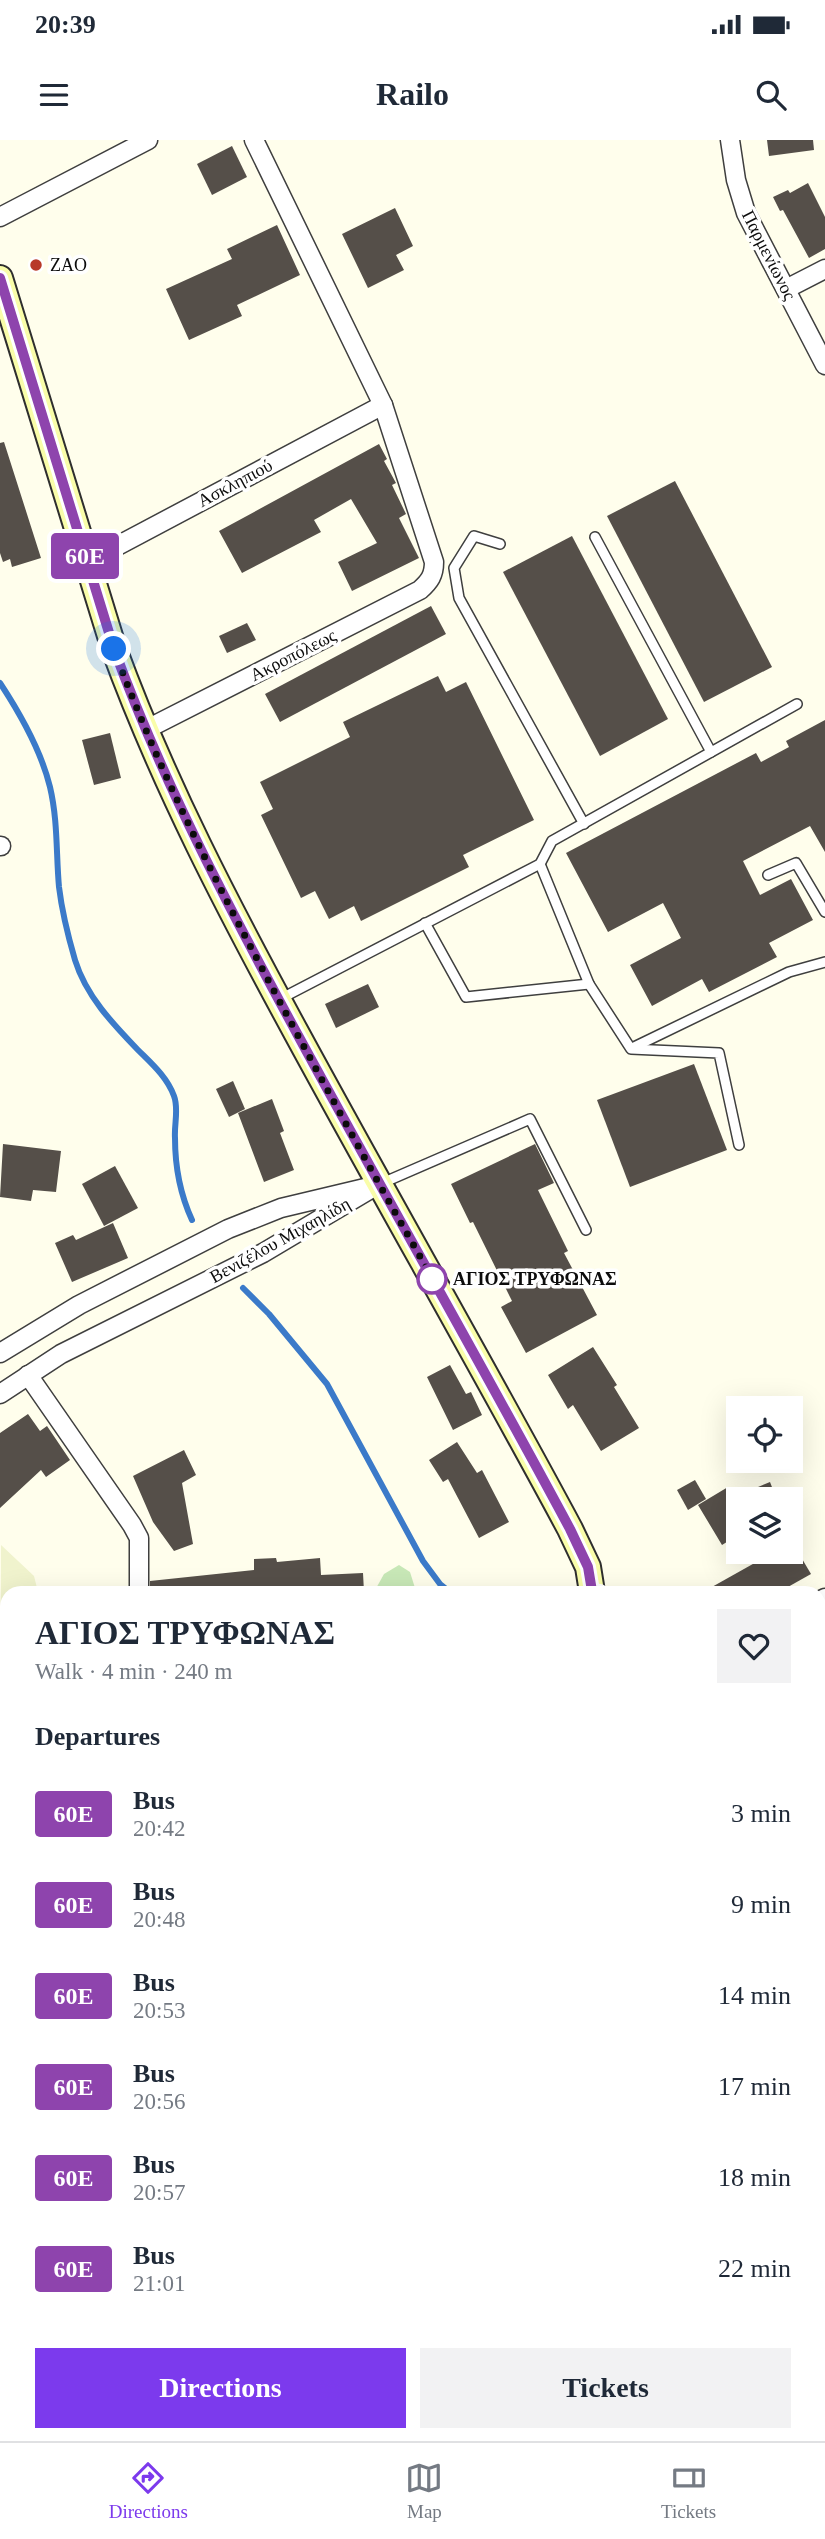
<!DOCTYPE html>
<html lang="en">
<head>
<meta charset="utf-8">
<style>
  :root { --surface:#fff; --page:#f2f2f3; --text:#1f2937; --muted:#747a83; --line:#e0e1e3; --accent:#7c3aed }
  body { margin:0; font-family:"Times New Roman",serif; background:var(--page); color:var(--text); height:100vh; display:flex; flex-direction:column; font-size:26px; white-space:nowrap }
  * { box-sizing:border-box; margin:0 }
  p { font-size:23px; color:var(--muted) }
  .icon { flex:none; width:38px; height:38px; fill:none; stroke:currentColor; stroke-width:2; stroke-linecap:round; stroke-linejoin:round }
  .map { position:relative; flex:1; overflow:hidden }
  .sheet { position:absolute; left:0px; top:1446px; width:826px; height:856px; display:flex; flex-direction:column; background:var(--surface); border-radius:21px 21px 0 0; box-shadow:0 7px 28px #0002 }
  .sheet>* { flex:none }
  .badge { padding:0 14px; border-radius:5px; font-size:24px; line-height:46px }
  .tools { position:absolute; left:726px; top:1256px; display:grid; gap:14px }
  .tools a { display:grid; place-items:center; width:77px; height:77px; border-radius:0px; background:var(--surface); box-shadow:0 7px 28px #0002; font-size:35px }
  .you { position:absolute; width:35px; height:35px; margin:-18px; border:5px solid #fff; border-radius:50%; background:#1a73e8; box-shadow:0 0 0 10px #1a73e833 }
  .map>.badge { position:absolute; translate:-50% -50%; box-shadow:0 0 0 4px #fff }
  h2 { padding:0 35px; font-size:26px; line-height:63px }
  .round { display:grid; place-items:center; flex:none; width:74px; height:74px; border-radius:0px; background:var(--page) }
  .overview { display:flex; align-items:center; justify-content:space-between; height:119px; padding:0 35px }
  h1 { font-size:33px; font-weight:600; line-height:52px }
  .button { display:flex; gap:14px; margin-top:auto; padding:14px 35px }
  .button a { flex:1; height:80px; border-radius:0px; background:var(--accent); color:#fff; font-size:28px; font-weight:600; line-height:80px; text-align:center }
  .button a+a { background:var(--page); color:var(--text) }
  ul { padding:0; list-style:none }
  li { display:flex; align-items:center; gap:21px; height:91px; padding:0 35px }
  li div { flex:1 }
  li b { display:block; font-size:26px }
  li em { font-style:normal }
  li .badge { min-width:77px; font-weight:700; text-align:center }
  .status { display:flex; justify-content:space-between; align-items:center; height:49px; padding:0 35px; background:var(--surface); direction:ltr }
  .status svg { height:19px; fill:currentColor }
  header { display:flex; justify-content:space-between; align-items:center; height:91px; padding:0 35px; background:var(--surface); font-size:32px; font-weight:600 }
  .menu { display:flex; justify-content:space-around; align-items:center; height:98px; border-top:2px solid var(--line); background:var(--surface); font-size:19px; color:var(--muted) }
  .menu a { display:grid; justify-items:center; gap:4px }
  .menu .selected { color:var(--accent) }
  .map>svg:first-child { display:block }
  .farmland { fill:#f0f3cd }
  .green { fill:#c8e8b7 }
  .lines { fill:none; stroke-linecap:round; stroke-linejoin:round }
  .stream { stroke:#3b7ac9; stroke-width:6 }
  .building { fill:#554f49 }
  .service-casing { stroke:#3f3f3f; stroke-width:12 }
  .minor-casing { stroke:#3f3f3f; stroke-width:21 }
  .tertiary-casing { stroke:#3f3f3f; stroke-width:24 }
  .secondary-casing { stroke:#2e2e2e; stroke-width:28 }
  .service { stroke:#fff; stroke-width:9 }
  .minor { stroke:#fff; stroke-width:18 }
  .tertiary { stroke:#fff; stroke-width:21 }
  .secondary { stroke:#f9fda9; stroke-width:24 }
  .line-casing { stroke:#fff; stroke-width:16 }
  .line { stroke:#8e44ad; stroke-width:10 }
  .walk { stroke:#0c0c0c; stroke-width:7; stroke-dasharray:0 12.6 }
  .poi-dot { fill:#b83928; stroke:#fff; stroke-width:2.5 }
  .stop-dot { fill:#fff; stroke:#8e44ad; stroke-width:3.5 }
  .labels { text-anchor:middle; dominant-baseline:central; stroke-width:7; stroke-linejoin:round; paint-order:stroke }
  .street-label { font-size:18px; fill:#0c0c0c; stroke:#fff }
  .poi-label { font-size:18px; fill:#0c0c0c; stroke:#fff; text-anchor:start }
  .stop-label { font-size:18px; font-weight:bold; fill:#0c0c0c; stroke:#fff; text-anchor:start }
</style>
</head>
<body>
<div class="status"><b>20:39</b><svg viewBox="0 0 49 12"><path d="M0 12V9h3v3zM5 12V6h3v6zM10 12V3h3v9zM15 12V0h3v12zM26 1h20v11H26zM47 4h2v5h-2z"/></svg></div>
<header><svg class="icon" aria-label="menu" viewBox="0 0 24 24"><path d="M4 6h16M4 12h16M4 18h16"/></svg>Railo<svg class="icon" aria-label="search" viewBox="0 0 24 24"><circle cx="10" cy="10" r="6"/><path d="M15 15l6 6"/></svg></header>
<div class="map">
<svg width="825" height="2301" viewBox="0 0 825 2301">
  <rect width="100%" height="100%" fill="#fffeec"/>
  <path class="farmland" d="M1 1405 34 1436 38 1452H7V1783H0Z"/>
  <path class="green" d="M399 1425 410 1432 415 1448 414 1452H374L384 1434Z"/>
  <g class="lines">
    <g class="stream">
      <path d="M0 543C21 575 41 610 50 647 58 681 56 714 59 747 62 772 68 796 75 820 86 856 113 884 138 910 152 924 167 937 174 956 179 969 174 984 175 998 175 1027 180 1054 192 1080"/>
      <path d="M243 1148 269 1174 327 1244 423 1421 440 1444 450 1452"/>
    </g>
  </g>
  <g class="building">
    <path d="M767 0H813L814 10 769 16Z"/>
    <path d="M232 6 247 37 212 55 197 24Z"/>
    <path d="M808 43 825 77V109L809 118 783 70 780 71 773 57 788 50 790 53Z"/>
    <path d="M395 68 413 106 396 115 404 130 368 148 342 94Z"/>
    <path d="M277 85 300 135 237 165 242 176 189 200 166 149 232 119 227 109Z"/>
    <path d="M4 302 41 418 12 427 10 419 3 422 0 413V303Z"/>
    <path d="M379 304 387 319 384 321 396 343 392 345 406 374 399 378 419 418 352 451 338 422 377 403 351 359 314 380 321 392 242 433 219 391Z"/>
    <path d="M675 341 772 527 704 562 607 376Z"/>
    <path d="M572 396 668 579 600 616 503 432Z"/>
    <path d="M431 466 446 494 280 582 265 554Z"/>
    <path d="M247 483 256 500 227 513 219 496Z"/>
    <path d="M438 536 446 552 466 542 534 680 463 715 469 727 361 781 354 766 329 779 315 751 301 758 261 675 273 669 260 642 350 597 343 582Z"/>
    <path d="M825 580V712L810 686 743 721 760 755 791 739 813 780 769 803 777 817 709 852 702 839 652 866 630 825 681 798 663 763 608 792 566 713 756 613 761 622 789 607 786 601Z"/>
    <path d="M110 593 121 638 94 645 82 600Z"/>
    <path d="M368 844 379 867 336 888 325 864Z"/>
    <path d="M694 924 727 1010 630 1047 597 960Z"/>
    <path d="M233 941 245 969 229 977 216 949Z"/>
    <path d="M272 959 284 991 280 993 294 1030 264 1042 238 973Z"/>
    <path d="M3 1004 61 1011 56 1052 33 1050 31 1061 0 1057Z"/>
    <path d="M535 1004 554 1043 538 1050 568 1111 564 1113 597 1175 526 1213 501 1167 512 1161 473 1082 470 1083 451 1044Z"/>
    <path d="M115 1026 138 1068 104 1086 82 1044Z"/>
    <path d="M113 1083 128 1118 72 1142 55 1103 73 1095 76 1100Z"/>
    <path d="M593 1207 617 1245 614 1247 639 1288 601 1311 573 1265 568 1269 548 1235Z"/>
    <path d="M450 1225 466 1254 471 1252 482 1275 453 1290 427 1237Z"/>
    <path d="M28 1274 40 1291 47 1286 70 1320 46 1337 41 1330 0 1368V1293Z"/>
    <path d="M457 1302 477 1333 482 1330 509 1382 479 1398 448 1339 443 1342 429 1320Z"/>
    <path d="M184 1310 196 1335 182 1343 193 1404 174 1411 153 1382 133 1336Z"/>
    <path d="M695 1340 706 1359 688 1370 677 1350Z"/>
    <path d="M770 1342 777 1360H738V1395L722 1405 698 1365 728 1347 734 1357Z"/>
    <path d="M774 1412H798L811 1434 779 1452H703Z"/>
    <path d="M276 1418 277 1422 320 1418 321 1435 363 1433 364 1452H150V1441L254 1430V1419Z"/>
  </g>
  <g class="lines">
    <defs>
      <g id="service">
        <path d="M595 397 711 612"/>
        <path d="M500 404 474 396 454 428 459 458 584 684"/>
        <path d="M540 724 589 844 631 909 719 913 739 1005"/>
        <path d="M768 735 796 723 825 772"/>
        <path d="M425 783 466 857 589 844"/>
        <path d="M280 859 540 724 552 701 797 564"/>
        <path d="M632 908 789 832 825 822"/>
        <path d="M380 1044 530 979 586 1090"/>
      </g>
      <g id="minor">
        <path d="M730 0 736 40 746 73 825 225"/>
        <path d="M0 77 148 0"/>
        <path d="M786 149 825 129"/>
        <path d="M87 422 383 265"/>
        <path d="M145 590 420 450C430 441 434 435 434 422L383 265 254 0"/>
        <path d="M0 706H1"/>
        <path d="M0 1213 79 1165 228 1089 281 1068 365 1048"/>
        <path d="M28 1235 132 1385 139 1398V1452"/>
        <path d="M0 1254 61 1214 263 1113 379 1044"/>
        <path d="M819 1461 825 1458"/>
        <path d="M819 1721 825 1725"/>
        <path d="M819 2123 825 2124"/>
        <path d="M819 2162 825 2174"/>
        <path d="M0 2187H7"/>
        <path d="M819 2276 825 2272"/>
        <path d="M767 2301 788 2294"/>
      </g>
      <path id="tertiary" d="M444 2301 446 2294"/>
      <g id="secondary">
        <path d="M0 138 114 509C163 643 229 769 297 894 387 1060 481 1223 570 1389L588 1427 592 1452"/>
        <path d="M819 1764 825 1763"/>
        <path d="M0 1810H7"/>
      </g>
    </defs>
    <use href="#service" class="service-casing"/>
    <use href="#minor" class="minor-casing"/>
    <use href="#tertiary" class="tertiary-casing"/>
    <use href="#secondary" class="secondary-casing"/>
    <use href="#service" class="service"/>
    <use href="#minor" class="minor"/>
    <use href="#tertiary" class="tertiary"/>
    <use href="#secondary" class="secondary"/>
  </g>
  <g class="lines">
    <defs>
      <path id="line" d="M0 138 114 509C164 645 231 772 300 899 389 1063 482 1225 570 1389L588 1427 592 1451 600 1452"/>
    </defs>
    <use href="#line" class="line-casing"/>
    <use href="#line" class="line"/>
    <path class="walk" d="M114 509C159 633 219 748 281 864 332 959 384 1054 438 1148L432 1139"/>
  </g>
  <circle class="poi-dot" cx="36" cy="125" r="7"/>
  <circle class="stop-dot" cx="432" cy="1139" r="14"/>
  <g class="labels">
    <g class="street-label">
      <text transform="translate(769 115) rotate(63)">Παρμενίωνος</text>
      <text transform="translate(235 343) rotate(-28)">Ασκληπιού</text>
      <text transform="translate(293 515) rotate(-27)">Ακροπόλεως</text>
      <text transform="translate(280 1100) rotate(-29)">Βενιζέλου Μιχαηλίδη</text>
    </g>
    <g class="poi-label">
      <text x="50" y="125">ZAO</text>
    </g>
    <g class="stop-label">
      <text x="453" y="1139">ΑΓΙΟΣ ΤΡΥΦΩΝΑΣ</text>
    </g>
  </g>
</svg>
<div class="tools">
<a><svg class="icon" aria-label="locate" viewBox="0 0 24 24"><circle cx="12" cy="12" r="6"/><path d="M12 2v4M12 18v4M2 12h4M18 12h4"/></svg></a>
<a><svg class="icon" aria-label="layers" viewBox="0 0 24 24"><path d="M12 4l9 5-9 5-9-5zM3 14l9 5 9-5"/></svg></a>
</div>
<div class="you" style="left:114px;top:509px"></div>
<b class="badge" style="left:85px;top:416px;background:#8e44ad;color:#fff">60Ε</b>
<section class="sheet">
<div class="overview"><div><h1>ΑΓΙΟΣ ΤΡΥΦΩΝΑΣ</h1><p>Walk · 4 min · 240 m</p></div><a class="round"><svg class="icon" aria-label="heart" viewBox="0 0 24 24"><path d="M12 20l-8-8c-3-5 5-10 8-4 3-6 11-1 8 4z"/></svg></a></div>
<h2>Departures</h2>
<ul>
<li><span class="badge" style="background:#8e44ad;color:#fff">60Ε</span><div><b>Bus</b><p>20:42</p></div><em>3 min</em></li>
<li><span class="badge" style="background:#8e44ad;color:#fff">60Ε</span><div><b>Bus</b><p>20:48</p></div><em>9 min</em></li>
<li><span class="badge" style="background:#8e44ad;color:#fff">60Ε</span><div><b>Bus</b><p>20:53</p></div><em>14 min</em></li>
<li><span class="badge" style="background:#8e44ad;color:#fff">60Ε</span><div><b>Bus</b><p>20:56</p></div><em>17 min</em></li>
<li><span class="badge" style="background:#8e44ad;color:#fff">60Ε</span><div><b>Bus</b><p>20:57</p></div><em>18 min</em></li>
<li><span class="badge" style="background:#8e44ad;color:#fff">60Ε</span><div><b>Bus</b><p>21:01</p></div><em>22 min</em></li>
</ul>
<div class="button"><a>Directions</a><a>Tickets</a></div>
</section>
</div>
<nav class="menu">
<a class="selected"><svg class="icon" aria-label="directions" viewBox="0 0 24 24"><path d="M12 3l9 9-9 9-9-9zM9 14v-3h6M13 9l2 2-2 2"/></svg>Directions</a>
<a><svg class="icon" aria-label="map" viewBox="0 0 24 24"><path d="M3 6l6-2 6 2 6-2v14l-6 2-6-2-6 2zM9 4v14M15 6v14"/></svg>Map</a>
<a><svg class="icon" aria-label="tickets" viewBox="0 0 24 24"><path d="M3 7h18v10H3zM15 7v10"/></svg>Tickets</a>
</nav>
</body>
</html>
